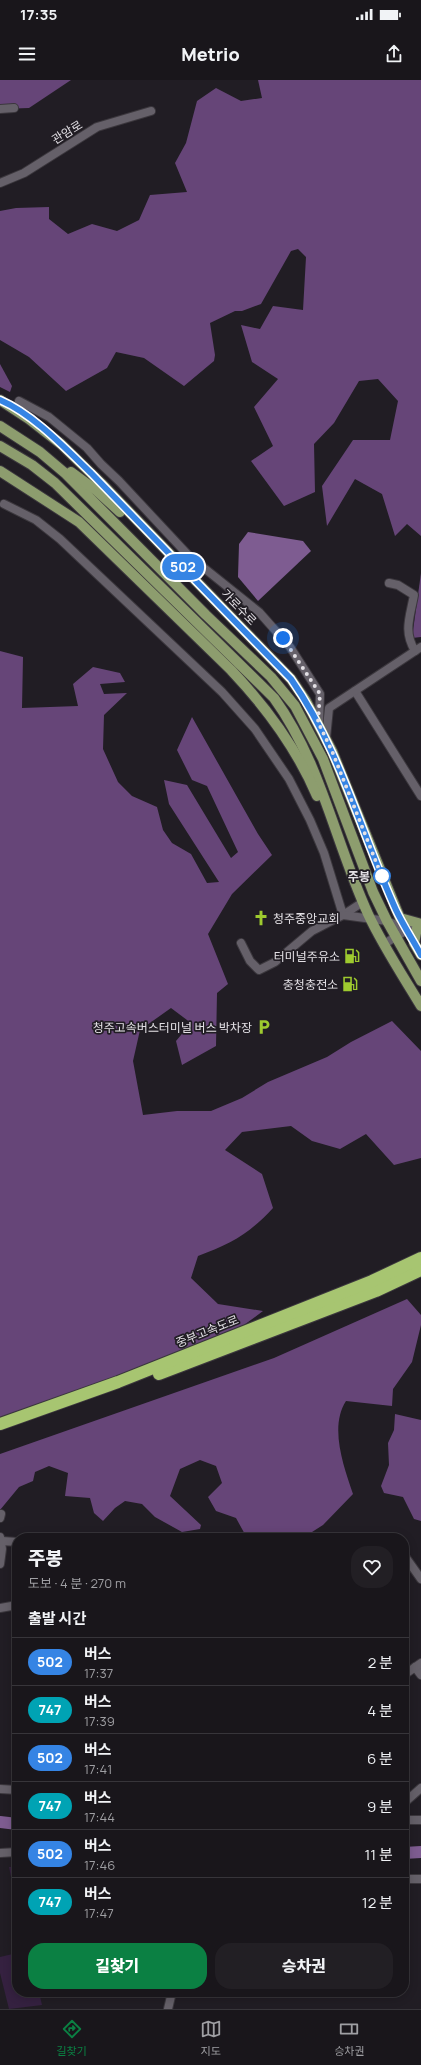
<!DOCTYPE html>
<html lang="ko">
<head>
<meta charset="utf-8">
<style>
  :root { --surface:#19161b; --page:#221f24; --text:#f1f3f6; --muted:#9f9fa3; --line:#37353a; --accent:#0b8043 }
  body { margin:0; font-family:Manrope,"Noto Sans KR",sans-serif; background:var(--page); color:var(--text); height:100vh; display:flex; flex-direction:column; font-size:15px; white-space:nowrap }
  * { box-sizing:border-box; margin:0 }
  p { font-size:13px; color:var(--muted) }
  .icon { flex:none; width:22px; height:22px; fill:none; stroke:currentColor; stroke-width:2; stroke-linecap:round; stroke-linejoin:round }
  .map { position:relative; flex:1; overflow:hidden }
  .side { position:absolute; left:12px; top:1453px; width:397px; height:464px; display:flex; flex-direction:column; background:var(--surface); border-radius:16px; box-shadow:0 2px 10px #0003,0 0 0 1px var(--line) }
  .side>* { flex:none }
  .badge { padding:0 8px; border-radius:13px; font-size:14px; line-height:26px }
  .you { position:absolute; width:20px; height:20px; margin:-10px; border:3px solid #fff; border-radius:50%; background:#1a73e8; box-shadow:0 0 0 6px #1a73e833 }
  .map>.badge { position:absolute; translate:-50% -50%; box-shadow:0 0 0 2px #fff }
  h2 { padding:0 16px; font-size:15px; line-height:36px }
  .round { display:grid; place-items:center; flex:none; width:42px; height:42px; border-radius:16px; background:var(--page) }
  .overview { display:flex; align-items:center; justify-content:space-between; height:68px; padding:0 16px }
  h1 { font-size:19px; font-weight:800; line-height:30px }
  .cta { display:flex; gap:8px; margin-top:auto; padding:8px 16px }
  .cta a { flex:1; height:46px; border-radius:16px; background:var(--accent); color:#fff; font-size:16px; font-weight:800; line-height:46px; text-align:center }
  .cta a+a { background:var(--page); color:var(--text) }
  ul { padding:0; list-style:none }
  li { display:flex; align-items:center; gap:12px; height:48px; padding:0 16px; border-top:1px solid var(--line) }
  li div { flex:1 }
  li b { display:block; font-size:15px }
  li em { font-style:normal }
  li .badge { min-width:44px; font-weight:700; text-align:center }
  .status { display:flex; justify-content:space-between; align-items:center; height:28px; padding:0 20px; background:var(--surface); direction:ltr }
  .status svg { height:11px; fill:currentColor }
  header { display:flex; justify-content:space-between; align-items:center; height:52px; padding:0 16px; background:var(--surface); font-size:18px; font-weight:800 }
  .menu { display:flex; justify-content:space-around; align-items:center; height:56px; border-top:1px solid var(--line); background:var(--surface); font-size:11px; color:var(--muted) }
  .menu a { display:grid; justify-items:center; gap:2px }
  .menu .current { color:var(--accent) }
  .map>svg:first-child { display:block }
  .green { fill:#352140 }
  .forest { fill:#664578 }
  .water { fill:#7e5c91 }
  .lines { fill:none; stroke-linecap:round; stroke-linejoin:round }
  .river { stroke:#7e5c91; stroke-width:12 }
  .minor-casing { stroke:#3b373d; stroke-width:10 }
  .major-casing { stroke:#3b373d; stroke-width:12 }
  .highway-casing { stroke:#3b373d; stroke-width:14 }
  .minor { stroke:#656069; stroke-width:8 }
  .major { stroke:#8d9d6e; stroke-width:10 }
  .highway { stroke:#a7c571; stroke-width:12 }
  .line-casing { stroke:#fff; stroke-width:9 }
  .line { stroke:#3584e4; stroke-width:6 }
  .walk { stroke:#e3e0e5; stroke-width:4; stroke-dasharray:0 7.2 }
  .stop-dot { fill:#fff; stroke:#3584e4; stroke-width:2 }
  .labels { text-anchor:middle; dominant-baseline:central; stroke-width:3.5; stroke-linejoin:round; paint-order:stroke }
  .street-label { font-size:12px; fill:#e3e0e5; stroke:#211d24 }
  .stop-label { font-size:12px; font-weight:bold; fill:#e3e0e5; stroke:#211d24; text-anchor:end }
  .poi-label { font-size:12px; fill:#e3e0e5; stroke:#211d24; text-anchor:end }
</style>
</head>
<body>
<div class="status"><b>17:35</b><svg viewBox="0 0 49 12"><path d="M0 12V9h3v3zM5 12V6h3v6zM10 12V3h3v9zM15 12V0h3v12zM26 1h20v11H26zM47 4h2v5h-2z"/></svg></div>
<header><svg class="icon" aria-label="menu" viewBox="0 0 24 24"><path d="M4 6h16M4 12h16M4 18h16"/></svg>Metrio<svg class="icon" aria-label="share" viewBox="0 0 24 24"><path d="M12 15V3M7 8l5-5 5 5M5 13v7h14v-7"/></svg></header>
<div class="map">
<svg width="421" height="1929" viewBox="0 0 421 1929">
  <rect width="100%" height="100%" fill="#211d24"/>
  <g class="green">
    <path d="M9 1787H17V1821H16Z"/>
    <path d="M17 1873V1912H39L42 1925 9 1929 0 1893V1877Z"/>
  </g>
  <g class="forest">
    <path d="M0 0H71L29 28 0 29Z"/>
    <path d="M258 0H421V456L407 444 395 456 382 414 355 399 327 446 322 406 353 360H390L398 321 378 299 359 301 334 343 314 364 315 412 284 426 251 381 273 366 254 327 278 299 252 282 241 245 260 249 273 226 303 230 306 177 298 169 291 171 261 224 242 231H235L210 243 215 275 214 281 184 306 144 278 116 272 107 288 66 311 29 277 0 260V131L16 128 49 127V139L68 154 92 144 117 151 139 140 150 115 187 112 175 83 186 63 197 21 216 8 241 21 262 18Z"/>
    <path d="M0 284 12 306 10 312 0 307Z"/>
    <path d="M421 493V557L412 558Z"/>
    <path d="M0 571 23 577 22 628 78 626 73 604 93 587 120 593 125 602 100 604 104 614 127 613 104 635 103 669 118 702 132 716 157 727 163 750 172 763 191 774 207 803 219 802 169 724 164 700 187 705 231 778 238 772 207 706 192 700 177 670 192 637 258 754 272 775 232 814 208 854 228 904 217 913 216 966 182 985 176 961 191 943 171 928 140 950 133 981 143 1035 177 1031H211L242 1018 268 1002 327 977 351 962 392 941 421 971V1078L394 1085 366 1054 340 1069 312 1061 291 1046 242 1052 225 1070 262 1094 273 1128C249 1154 231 1164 198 1176L191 1198 218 1224 263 1231 244 1245 83 1310 0 1340Z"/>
    <path d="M407 1219 421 1235V1245L412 1282 393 1309 392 1326 346 1321C329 1347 344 1387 353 1414L323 1445 312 1452 276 1455V1458H247L236 1438 216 1431 208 1417 222 1403 216 1386 200 1380 180 1389 170 1416 201 1445 200 1449 182 1452 155 1437 142 1424 125 1421 115 1428 103 1441 94 1433 90 1418 65 1416 68 1393 49 1386 35 1392 33 1401 19 1407 0 1430V1374L274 1278Z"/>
    <path d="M395 1334 421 1340V1441L414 1439 403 1417 384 1413 381 1406 389 1385 388 1363 394 1350Z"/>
  </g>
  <path class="water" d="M248 452 303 461 311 471 258 521 238 497 239 464Z"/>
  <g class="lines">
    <g class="river">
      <path d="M0 1742 17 1744"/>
      <path d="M404 1773 421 1772"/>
    </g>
    <defs>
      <g id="minor">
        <path d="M0 29 14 28"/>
        <path d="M0 103 24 93 97 47 151 31"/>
        <path d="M19 321 49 337 87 368 101 384 119 401 189 476 259 532 290 567 320 614 319 642"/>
        <path d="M4 424 36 440 60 459 222 612 255 649 289 699 310 740 324 773 343 835 363 822"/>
        <path d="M389 503 398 505 414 515C410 537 403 551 415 571"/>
        <path d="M355 611 421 716"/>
        <path d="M326 658 329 628 421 567"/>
        <path d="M241 863 250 881 259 890 275 882 312 851 343 835 387 841 407 850"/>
        <path d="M384 864 410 848"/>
        <path d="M0 1438 1 1434"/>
        <path d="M0 1457 2 1469 0 1484"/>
        <path d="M2 1461 17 1462"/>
        <path d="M404 1475 421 1499"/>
        <path d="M0 1528 17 1525"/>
        <path d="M415 1587 421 1595"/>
        <path d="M404 1595 421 1583"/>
        <path d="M0 1709 17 1710"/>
        <path d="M404 1723 421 1708"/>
        <path d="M404 1740H421"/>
        <path d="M0 1773 17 1772"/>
        <path d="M404 1799H421"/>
        <path d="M168 1929 172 1912"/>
      </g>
      <g id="major">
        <path d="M0 320 29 339 61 364 101 403 291 599 306 621 332 671 397 831 400 838 418 843 414 863 421 875"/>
        <path d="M0 346 40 372 66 394 206 535 271 597 295 626 323 679 373 812 387 841 421 901"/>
        <path d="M0 366 32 385 55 403 274 618C321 683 335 762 368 834 383 866 403 896 421 926"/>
        <path d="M0 391 79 442 231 590C267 628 297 669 317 716"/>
        <path d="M71 392 97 411 120 432"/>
      </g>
      <g id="highway">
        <path d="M159 1294 376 1211 421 1190"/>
        <path d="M0 1344 118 1302 372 1201 421 1178"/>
      </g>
    </defs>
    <use href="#minor" class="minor-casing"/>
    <use href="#major" class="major-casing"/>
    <use href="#highway" class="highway-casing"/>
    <use href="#minor" class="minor"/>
    <use href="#major" class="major"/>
    <use href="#highway" class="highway"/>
  </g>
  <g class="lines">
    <defs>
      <path id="line" d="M0 320C33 334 65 368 91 393L291 599C340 669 361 753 396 830 403 845 413 860 421 875"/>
    </defs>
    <use href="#line" class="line-casing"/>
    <use href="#line" class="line"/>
    <path class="walk" d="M283 558 320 614 318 642 332 671 384 802 382 796"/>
  </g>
  <defs>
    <symbol id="church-bare" viewBox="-9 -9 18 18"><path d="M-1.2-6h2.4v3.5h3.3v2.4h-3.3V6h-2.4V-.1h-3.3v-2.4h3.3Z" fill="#9eca2f" stroke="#211d24" stroke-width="2.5" paint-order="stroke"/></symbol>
    <symbol id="fuel-bare" viewBox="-9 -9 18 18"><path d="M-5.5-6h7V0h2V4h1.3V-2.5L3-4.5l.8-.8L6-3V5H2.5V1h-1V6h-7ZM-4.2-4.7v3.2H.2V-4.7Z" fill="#9eca2f" stroke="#211d24" stroke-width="2.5" paint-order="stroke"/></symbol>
    <symbol id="parking-bare" viewBox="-9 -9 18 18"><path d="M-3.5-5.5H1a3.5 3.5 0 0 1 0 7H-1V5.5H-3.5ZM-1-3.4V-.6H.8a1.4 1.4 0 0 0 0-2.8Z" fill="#9eca2f" stroke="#211d24" stroke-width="2.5" paint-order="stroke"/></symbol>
  </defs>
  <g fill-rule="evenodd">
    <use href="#church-bare" x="250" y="827" width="22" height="22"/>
    <use href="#fuel-bare" x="341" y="865" width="22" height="22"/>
    <use href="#fuel-bare" x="339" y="893" width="22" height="22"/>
    <use href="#parking-bare" x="253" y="936" width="22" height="22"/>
  </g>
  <circle class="stop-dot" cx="382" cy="796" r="8"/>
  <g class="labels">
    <g class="street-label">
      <text transform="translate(67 52) rotate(-32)">관암로</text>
      <text transform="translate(239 527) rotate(46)">가로수로</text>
      <text transform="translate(207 1251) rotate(-22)">중부고속도로</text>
    </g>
    <g class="stop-label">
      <text x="370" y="796">주봉</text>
    </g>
    <g class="poi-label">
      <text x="273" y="838" text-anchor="start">청주중앙교회</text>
      <text x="340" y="876">터미널주유소</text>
      <text x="338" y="904">충청충전소</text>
      <text x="252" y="947">청주고속버스터미널 버스 박차장</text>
    </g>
  </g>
</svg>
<div class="you" style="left:283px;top:558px"></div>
<b class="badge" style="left:183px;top:487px;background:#3584e4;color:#fff">502</b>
<section class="side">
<div class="overview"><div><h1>주봉</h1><p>도보 · 4 분 · 270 m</p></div><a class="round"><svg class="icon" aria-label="heart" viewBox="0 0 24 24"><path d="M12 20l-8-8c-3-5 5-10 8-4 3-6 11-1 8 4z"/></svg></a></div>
<h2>출발 시간</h2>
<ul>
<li><span class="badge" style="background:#3584e4;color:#fff">502</span><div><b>버스</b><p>17:37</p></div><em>2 분</em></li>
<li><span class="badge" style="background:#00a3b4;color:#fff">747</span><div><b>버스</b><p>17:39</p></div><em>4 분</em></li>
<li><span class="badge" style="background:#3584e4;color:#fff">502</span><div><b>버스</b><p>17:41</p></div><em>6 분</em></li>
<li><span class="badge" style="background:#00a3b4;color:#fff">747</span><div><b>버스</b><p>17:44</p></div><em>9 분</em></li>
<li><span class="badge" style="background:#3584e4;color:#fff">502</span><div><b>버스</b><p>17:46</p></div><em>11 분</em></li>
<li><span class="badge" style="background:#00a3b4;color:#fff">747</span><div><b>버스</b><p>17:47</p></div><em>12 분</em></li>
</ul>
<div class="cta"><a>길찾기</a><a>승차권</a></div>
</section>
</div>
<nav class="menu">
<a class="current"><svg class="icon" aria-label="directions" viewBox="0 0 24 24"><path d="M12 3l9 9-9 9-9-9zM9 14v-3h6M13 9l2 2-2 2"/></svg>길찾기</a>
<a><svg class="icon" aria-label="map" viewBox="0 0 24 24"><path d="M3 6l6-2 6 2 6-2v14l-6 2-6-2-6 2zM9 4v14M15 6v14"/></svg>지도</a>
<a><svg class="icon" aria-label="tickets" viewBox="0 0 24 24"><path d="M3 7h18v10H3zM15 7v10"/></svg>승차권</a>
</nav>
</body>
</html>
